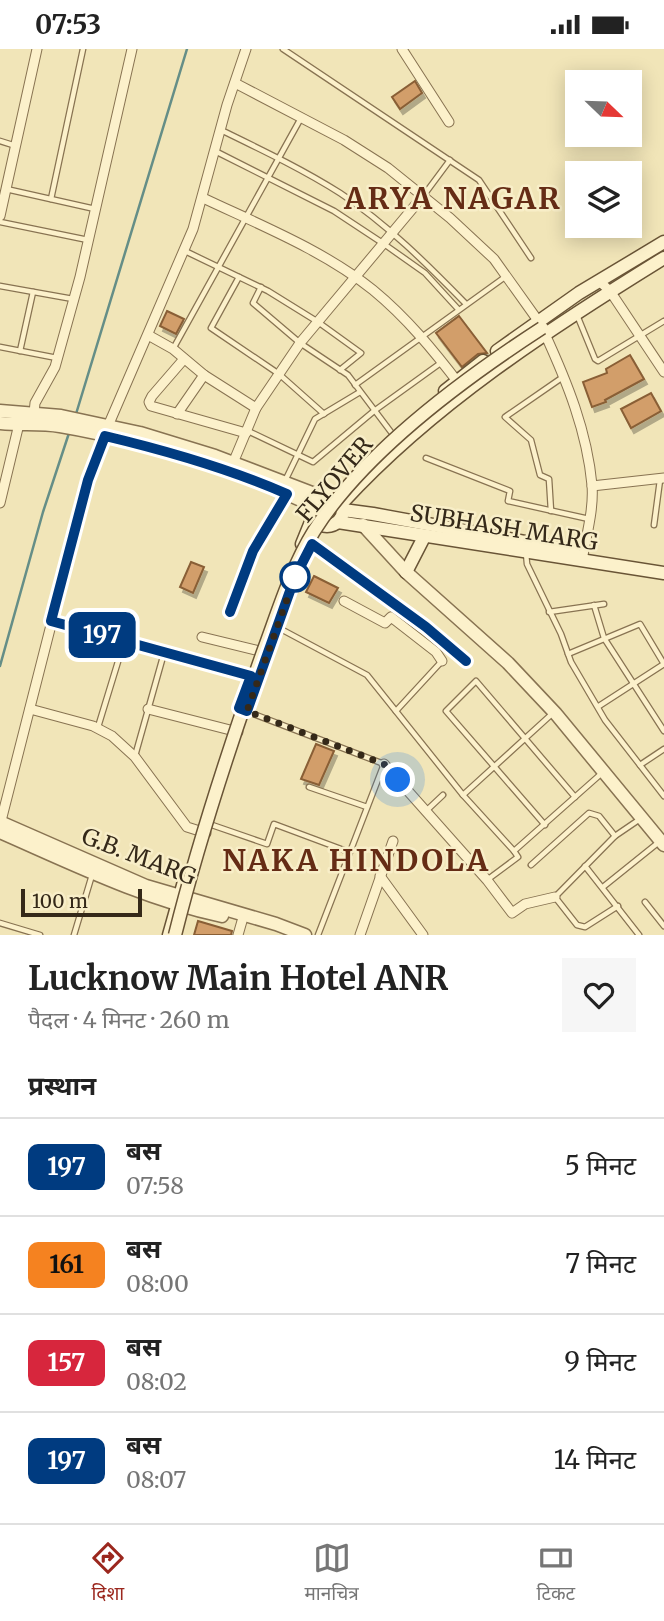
<!DOCTYPE html>
<html lang="hi">
<head>
<meta charset="utf-8">
<style>
  :root { --surface:#fff; --page:#f6f6f6; --text:#222; --muted:#767676; --line:#e0e0e0; --accent:#9b271e }
  body { margin:0; font-family:Merriweather,"Noto Sans Devanagari",serif; background:var(--page); color:var(--text); height:100vh; display:flex; flex-direction:column; font-size:26px; white-space:nowrap }
  * { box-sizing:border-box; margin:0 }
  p { font-size:23px; color:var(--muted) }
  .icon { flex:none; width:38px; height:38px; fill:none; stroke:currentColor; stroke-width:2; stroke-linecap:round; stroke-linejoin:round }
  .map { position:relative; height:886px; overflow:hidden }
  .side { display:flex; flex-direction:column; background:var(--surface); flex:1 }
  .side>* { flex:none }
  .badge { padding:0 14px; border-radius:10px; font-size:24px; line-height:46px }
  .needle { width:46px; rotate:113deg }
  .controls { position:absolute; left:565px; top:21px; display:grid; gap:14px }
  .controls a { display:grid; place-items:center; width:77px; height:77px; border-radius:0px; background:var(--surface); box-shadow:0 4px 18px #0003; font-size:35px }
  .scale { position:absolute; left:21px; bottom:18px; width:121px; box-sizing:border-box; padding-left:7px; border:4px solid #352919; border-top:0; font-size:19px; line-height:24px; white-space:nowrap; color:#352919; -webkit-text-stroke:5px #f8eec8; paint-order:stroke }
  .you { position:absolute; width:35px; height:35px; margin:-18px; border:5px solid #fff; border-radius:50%; background:#1a73e8; box-shadow:0 0 0 10px #1a73e833 }
  .map>.badge { position:absolute; translate:-50% -50%; box-shadow:0 0 0 4px #fff }
  h2 { padding:0 28px; font-size:26px; line-height:63px }
  .round { display:grid; place-items:center; flex:none; width:74px; height:74px; border-radius:0px; background:var(--page) }
  .head { display:flex; align-items:center; justify-content:space-between; height:119px; padding:0 28px }
  h1 { font-size:33px; font-weight:700; line-height:52px }
  ul { padding:0; list-style:none }
  li { display:flex; align-items:center; gap:21px; height:98px; padding:0 28px; border-top:2px solid var(--line) }
  li div { flex:1 }
  li b { display:block; font-size:26px }
  li em { font-style:normal }
  li .badge { min-width:77px; font-weight:700; text-align:center }
  .status { display:flex; justify-content:space-between; align-items:center; height:49px; padding:0 35px; background:var(--surface); direction:ltr }
  .status svg { height:19px; fill:currentColor }
  .menu { display:flex; justify-content:space-around; align-items:center; height:98px; border-top:2px solid var(--line); background:var(--surface); font-size:19px; color:var(--muted) }
  .menu a { display:grid; justify-items:center; gap:4px }
  .menu .on { color:var(--accent) }
  .map>svg:first-child { display:block }
  .lines { fill:none; stroke-linecap:round; stroke-linejoin:round }
  .stream { stroke:#658e87; stroke-width:2.5 }
  .building { fill:#d29e6a; stroke:#895e36; stroke-width:2; filter:url(#shadow) }
  .service-casing { stroke:#887352; stroke-width:7 }
  .minor-casing { stroke:#887352; stroke-width:11 }
  .tertiary-casing { stroke:#887352; stroke-width:15 }
  .secondary-casing { stroke:#695436; stroke-width:15 }
  .service { stroke:#fcf1cb; stroke-width:4.5 }
  .minor { stroke:#fcf1cb; stroke-width:9 }
  .tertiary { stroke:#fcf1cb; stroke-width:12 }
  .secondary { stroke:#fcf1cb; stroke-width:12 }
  .secondary-bridge-casing { stroke:#695436; stroke-width:15; stroke-linecap:butt }
  .secondary-bridge { stroke:#fcf1cb; stroke-width:12 }
  .line-casing { stroke:#fff; stroke-width:16 }
  .line { stroke:#003b80; stroke-width:10 }
  .walk { stroke:#352919; stroke-width:7; stroke-dasharray:0 12.6 }
  .stop-dot { fill:#fff; stroke:#003b80; stroke-width:3.5 }
  .labels { text-anchor:middle; dominant-baseline:central; stroke-width:5; stroke-linejoin:round; paint-order:stroke }
  .street-label { font-size:23px; fill:#352919; stroke:#f8eec8 }
  .district-label { font-size:30px; font-weight:bold; letter-spacing:2px; fill:#652c15; stroke:#f8eec8 }
</style>
</head>
<body>
<div class="status"><b>07:53</b><svg viewBox="0 0 49 12"><path d="M0 12V9h3v3zM5 12V6h3v6zM10 12V3h3v9zM15 12V0h3v12zM26 1h20v11H26zM47 4h2v5h-2z"/></svg></div>
<div class="map">
<svg width="664" height="886" viewBox="0 0 664 886">
  <defs>
    <filter id="shadow"><feDropShadow dx="3" dy="5" stdDeviation="0" flood-color="#0004"/></filter>
  </defs>
  <rect width="100%" height="100%" fill="#f1e5b8"/>
  <g class="lines">
    <g class="stream">
      <path d="M76 365 187 0"/>
      <path d="M0 617 43 463 70 381"/>
    </g>
  </g>
  <g class="building">
    <path d="M415 32 422 44 400 60 392 48Z"/>
    <path d="M167 262 184 270 176 285 160 277Z"/>
    <path d="M459 267 487 304 478 305 462 318 436 284Z"/>
    <path d="M630 306 644 330 605 351 606 353 592 358 583 333 607 324 606 320Z"/>
    <path d="M651 344 661 362 631 379 621 360Z"/>
    <path d="M191 513 204 518 193 544 180 538Z"/>
    <path d="M314 527 338 539 329 554 306 543Z"/>
    <path d="M316 695 334 702 319 736 301 730Z"/>
    <path d="M198 872 232 882 231 886H194Z"/>
  </g>
  <g class="lines">
    <defs>
      <g id="service">
        <path d="M283 0 479 131 531 209"/>
        <path d="M221 81C262 101 302 120 340 144 387 175 427 215 466 255"/>
        <path d="M0 92 16 97"/>
        <path d="M215 102 334 162 384 195 425 224 458 260"/>
        <path d="M6 140 95 160"/>
        <path d="M424 146 450 111"/>
        <path d="M51 150 83 0"/>
        <path d="M0 173 88 191"/>
        <path d="M185 202 268 242 318 273 361 304 340 321"/>
        <path d="M239 228 211 279 279 325 324 365"/>
        <path d="M0 237 73 250"/>
        <path d="M261 238 253 254 300 294 348 326 394 387"/>
        <path d="M577 266 595 310 598 312 664 272"/>
        <path d="M0 298 57 309"/>
        <path d="M173 300 301 69"/>
        <path d="M20 302 33 243"/>
        <path d="M355 336 505 228"/>
        <path d="M248 382 313 413 374 362 442 313"/>
        <path d="M426 409 510 442 508 452 589 470"/>
        <path d="M285 432 315 370 360 343"/>
        <path d="M551 462 549 430 540 426 531 391 505 368 563 328"/>
        <path d="M654 476 660 431"/>
        <path d="M312 495 426 578 466 612"/>
        <path d="M526 504 527 515 561 585 571 613 605 671 664 747"/>
        <path d="M594 556 604 589 664 682"/>
        <path d="M549 563 604 555"/>
        <path d="M277 578 367 626 463 746 514 802 518 808 487 831"/>
        <path d="M568 605 640 575 664 615"/>
        <path d="M599 657 664 615"/>
        <path d="M243 661 384 715 318 886"/>
        <path d="M396 662 442 612"/>
        <path d="M98 678 124 593"/>
        <path d="M135 707 164 604"/>
        <path d="M640 716 664 700"/>
        <path d="M309 738 367 758"/>
        <path d="M463 746 553 664"/>
        <path d="M426 762 443 746"/>
        <path d="M212 776 267 795 274 775 349 803"/>
        <path d="M545 776 446 662 476 632 575 748"/>
        <path d="M514 802 602 724"/>
        <path d="M531 816 589 764 599 767 615 787"/>
        <path d="M585 817 639 886"/>
        <path d="M603 838 659 793"/>
        <path d="M645 853 664 877"/>
        <path d="M618 857 585 878 577 876 555 848 615 787 640 770"/>
        <path d="M0 874 40 886"/>
        <path d="M74 886 92 826"/>
      </g>
      <g id="minor">
        <path d="M402 0 449 73"/>
        <path d="M235 34 344 91 388 119 450 169 494 210 539 273"/>
        <path d="M203 149C260 176 323 201 373 241 407 269 434 302 460 336"/>
        <path d="M0 167 37 0"/>
        <path d="M599 232 610 242 664 323"/>
        <path d="M545 285C567 333 587 382 592 436 594 461 586 487 582 512"/>
        <path d="M148 286 173 300 204 326 256 359"/>
        <path d="M184 310 152 347 149 353 151 357 246 384"/>
        <path d="M34 364 35 354 55 318 80 228 132 0"/>
        <path d="M177 365 204 326"/>
        <path d="M108 377 193 180 227 56 246 0"/>
        <path d="M233 414 256 359 300 294 423 147"/>
        <path d="M592 437 664 429"/>
        <path d="M0 454 19 375"/>
        <path d="M344 552 385 574 391 568 436 603 442 612"/>
        <path d="M230 563 253 502 287 445"/>
        <path d="M51 572 251 627"/>
        <path d="M202 588 260 602"/>
        <path d="M30 660 93 677 112 687 135 708 187 778 206 784"/>
        <path d="M148 660 238 683"/>
        <path d="M384 715 487 831 512 864 525 855 555 848"/>
        <path d="M0 776 88 431 105 387"/>
        <path d="M380 827 423 886"/>
        <path d="M238 886 242 872"/>
        <path d="M360 886 393 792"/>
      </g>
      <g id="tertiary">
        <path d="M0 362 61 367 140 384 215 407 320 447"/>
        <path d="M0 374C20 376 40 374 60 377 120 387 178 404 235 423"/>
        <path d="M258 432 312 456"/>
        <path d="M363 476 406 523 508 614 556 665 664 796"/>
        <path d="M0 773 146 837 276 875 305 886"/>
        <path d="M0 783C73 815 144 850 222 867"/>
      </g>
      <g id="secondary">
        <path d="M497 302 579 244 664 193"/>
        <path d="M445 342 483 312"/>
        <circle cx="327" cy="461" r="16"/>
        <path d="M342 454C433 355 549 280 664 209"/>
        <path d="M343 461 373 465 574 502"/>
        <path d="M338 473 664 524"/>
        <path d="M302 495 313 468"/>
        <path d="M406 523 424 488"/>
        <path d="M169 886 185 829"/>
      </g>
    </defs>
    <use href="#service" class="service-casing"/>
    <use href="#minor" class="minor-casing"/>
    <use href="#tertiary" class="tertiary-casing"/>
    <use href="#secondary" class="secondary-casing"/>
    <use href="#service" class="service"/>
    <use href="#minor" class="minor"/>
    <use href="#tertiary" class="tertiary"/>
    <use href="#secondary" class="secondary"/>
    <defs>
      <path id="secondary-bridge" d="M175 886C199 790 230 696 263 603 278 563 291 519 314 482 364 403 465 329 542 279"/>
    </defs>
    <use href="#secondary-bridge" class="secondary-bridge-casing"/>
    <use href="#secondary-bridge" class="secondary-bridge"/>
  </g>
  <g class="lines">
    <defs>
      <path id="line" d="M230 563 253 502 287 445C228 419 168 402 105 387L88 431 51 572 251 627 239 659 247 662 295 528 312 495 426 578 466 612"/>
    </defs>
    <use href="#line" class="line-casing"/>
    <use href="#line" class="line"/>
    <path class="walk" d="M295 528 247 662 384 715 398 731"/>
  </g>
  <circle class="stop-dot" cx="295" cy="528" r="14"/>
  <g class="labels">
    <g class="street-label">
      <text transform="translate(334 430) rotate(-50)">FLYOVER</text>
      <text transform="translate(504 478) rotate(9)">SUBHASH MARG</text>
      <text transform="translate(139 807) rotate(21)">G.B. MARG</text>
    </g>
    <g class="district-label">
      <text x="453" y="149">ARYA NAGAR</text>
      <text x="356" y="811">NAKA HINDOLA</text>
    </g>
  </g>
</svg>
<div class="controls">
<a><svg class="needle" viewBox="-14 -14 28 28"><path d="M0-13l5 13h-10z" fill="#e53935"/><path d="M0 13l5-13h-10z" fill="#767676"/></svg></a>
<a><svg class="icon" aria-label="layers" viewBox="0 0 24 24"><path d="M12 4l9 5-9 5-9-5zM3 14l9 5 9-5"/></svg></a>
</div>
<div class="scale">100 m</div>
<div class="you" style="left:398px;top:731px"></div>
<b class="badge" style="left:102px;top:586px;background:#003b80;color:#fff">197</b>
</div>
<section class="side">
<div class="head"><div><h1>Lucknow Main Hotel ANR</h1><p>पैदल · 4 मिनट · 260 m</p></div><a class="round"><svg class="icon" aria-label="heart" viewBox="0 0 24 24"><path d="M12 20l-8-8c-3-5 5-10 8-4 3-6 11-1 8 4z"/></svg></a></div>
<h2>प्रस्थान</h2>
<ul>
<li><span class="badge" style="background:#003b80;color:#fff">197</span><div><b>बस</b><p>07:58</p></div><em>5 मिनट</em></li>
<li><span class="badge" style="background:#f58220;color:#111">161</span><div><b>बस</b><p>08:00</p></div><em>7 मिनट</em></li>
<li><span class="badge" style="background:#d7263d;color:#fff">157</span><div><b>बस</b><p>08:02</p></div><em>9 मिनट</em></li>
<li><span class="badge" style="background:#003b80;color:#fff">197</span><div><b>बस</b><p>08:07</p></div><em>14 मिनट</em></li>
</ul>
</section>
<nav class="menu">
<a class="on"><svg class="icon" aria-label="directions" viewBox="0 0 24 24"><path d="M12 3l9 9-9 9-9-9zM9 14v-3h6M13 9l2 2-2 2"/></svg>दिशा</a>
<a><svg class="icon" aria-label="map" viewBox="0 0 24 24"><path d="M3 6l6-2 6 2 6-2v14l-6 2-6-2-6 2zM9 4v14M15 6v14"/></svg>मानचित्र</a>
<a><svg class="icon" aria-label="tickets" viewBox="0 0 24 24"><path d="M3 7h18v10H3zM15 7v10"/></svg>टिकट</a>
</nav>
</body>
</html>
